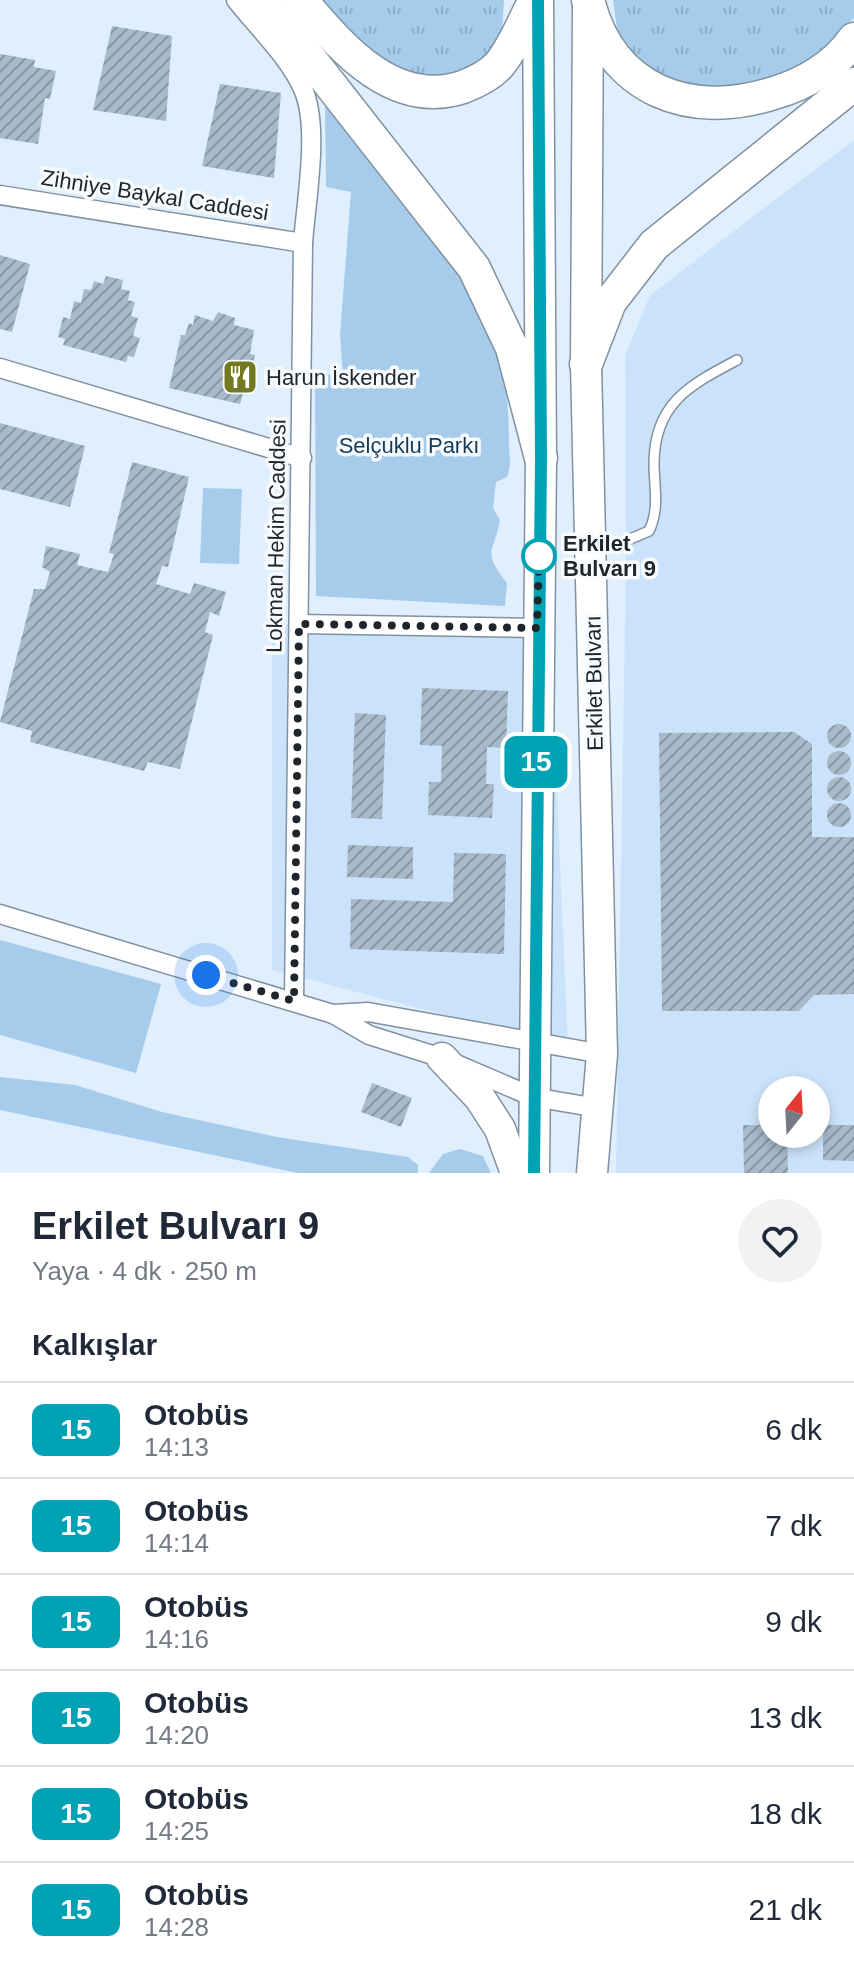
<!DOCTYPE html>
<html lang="tr">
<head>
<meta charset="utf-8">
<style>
  :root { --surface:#fff; --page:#f2f2f3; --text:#1f2937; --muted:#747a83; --line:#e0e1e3 }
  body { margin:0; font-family:Arial,sans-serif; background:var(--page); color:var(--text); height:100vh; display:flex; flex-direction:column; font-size:30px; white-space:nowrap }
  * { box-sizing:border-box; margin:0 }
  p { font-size:26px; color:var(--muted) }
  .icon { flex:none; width:44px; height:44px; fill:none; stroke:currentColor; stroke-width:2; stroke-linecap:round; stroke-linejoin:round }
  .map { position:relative; height:1173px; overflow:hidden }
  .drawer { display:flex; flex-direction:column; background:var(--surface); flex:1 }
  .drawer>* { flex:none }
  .badge { padding:0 16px; border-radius:12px; font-size:28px; line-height:52px }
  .needle { width:52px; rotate:18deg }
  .tools { position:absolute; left:758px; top:1076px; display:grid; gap:16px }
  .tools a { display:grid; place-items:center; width:72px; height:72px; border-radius:50%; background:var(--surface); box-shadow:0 4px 12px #0003; font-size:40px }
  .you { position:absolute; width:40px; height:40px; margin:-20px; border:6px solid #fff; border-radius:50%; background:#1a73e8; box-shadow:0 0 0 12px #1a73e833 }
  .map>.badge { position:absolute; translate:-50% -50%; box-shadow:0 0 0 4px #fff }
  h2 { padding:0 32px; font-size:30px; line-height:72px }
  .round { display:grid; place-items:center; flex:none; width:84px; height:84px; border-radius:42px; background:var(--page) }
  .summary { display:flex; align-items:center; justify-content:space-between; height:136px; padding:0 32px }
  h1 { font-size:38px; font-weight:600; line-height:60px }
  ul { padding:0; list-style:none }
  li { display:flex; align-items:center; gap:24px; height:96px; padding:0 32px; border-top:2px solid var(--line) }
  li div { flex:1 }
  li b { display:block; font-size:30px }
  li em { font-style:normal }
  li .badge { min-width:88px; font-weight:700; text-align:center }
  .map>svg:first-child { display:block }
  .built { fill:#cbe3fa; fill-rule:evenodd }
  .grass { fill:url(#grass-tufts) }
  .park { fill:#a6cbeb }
  .building { fill:url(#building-hatch) }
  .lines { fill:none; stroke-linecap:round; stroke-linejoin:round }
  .service-casing { stroke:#8091a0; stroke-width:12 }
  .minor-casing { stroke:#8091a0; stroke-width:21 }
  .primary-casing { stroke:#8091a0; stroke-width:33 }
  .trunk-casing { stroke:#8091a0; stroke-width:35 }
  .service { stroke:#fff; stroke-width:9 }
  .minor { stroke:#fff; stroke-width:18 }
  .primary { stroke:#fff; stroke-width:30 }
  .trunk { stroke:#fff; stroke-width:32 }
  .line-casing { stroke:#fff; stroke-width:18 }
  .line { stroke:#00a3b4; stroke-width:12 }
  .walk { stroke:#1f252b; stroke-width:8; stroke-dasharray:0 14.4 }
  .stop-dot { fill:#fff; stroke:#00a3b4; stroke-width:4 }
  .labels { text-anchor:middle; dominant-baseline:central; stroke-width:7; stroke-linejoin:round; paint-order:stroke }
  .street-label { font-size:22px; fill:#1f252b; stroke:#f7fbfe }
  .poi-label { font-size:22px; fill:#1f252b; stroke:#f7fbfe; text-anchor:start }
  .park-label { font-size:22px; fill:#143b59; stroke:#f7fbfe }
  .stop-label { font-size:22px; font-weight:bold; fill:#1f252b; stroke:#f7fbfe; text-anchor:start }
</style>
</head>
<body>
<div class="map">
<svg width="854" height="1173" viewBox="0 0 854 1173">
  <defs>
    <pattern id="grass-tufts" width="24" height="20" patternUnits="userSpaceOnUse" patternTransform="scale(2)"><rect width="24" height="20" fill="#a6cbeb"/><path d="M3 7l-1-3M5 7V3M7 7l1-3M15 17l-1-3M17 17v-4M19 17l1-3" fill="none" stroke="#8eaeca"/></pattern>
    <pattern id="building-hatch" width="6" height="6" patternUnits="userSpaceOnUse" patternTransform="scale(2)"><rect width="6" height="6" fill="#a8baca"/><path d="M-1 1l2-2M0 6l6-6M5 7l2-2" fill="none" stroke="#8897a4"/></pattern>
  </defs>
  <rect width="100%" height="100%" fill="#e0effd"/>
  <g class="built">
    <path d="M854 140V1173H616L626 562 625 356 650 295ZM772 1090H816V1134H772Z"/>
    <path d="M272 624 550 630 568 1047 272 970Z"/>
  </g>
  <g class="grass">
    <path d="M309 0H504L502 34 489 56 460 77 403 78Z"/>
    <path d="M613 0H854V18L802 68 732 92 655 79 618 36Z"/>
  </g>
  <g class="park">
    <path d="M325 104 471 279C499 327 509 385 509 441 509 455 512 463 507 477L496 482 493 508 500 520C494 554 481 550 507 583L505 606 316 596 315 374 343 375 340 335 351 192 326 187Z"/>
    <path d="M203 488 242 489 239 564 200 563Z"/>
    <path d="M0 940 161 984 136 1073 0 1035Z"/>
    <path d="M0 1077 75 1085 162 1112 277 1137 408 1157 418 1165V1173H298L0 1110Z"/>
    <path d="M460 1149 483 1156 491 1173H429L443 1154Z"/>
  </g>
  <g class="building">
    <path d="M112 26 172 36 166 121 93 110Z"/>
    <path d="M0 54 35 60 34 67 56 71 50 99 45 98 38 144 0 138Z"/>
    <path d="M220 84 281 93 274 178 202 166Z"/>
    <path d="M0 255 30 264 12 332 0 329Z"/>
    <path d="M106 276 123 280 121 289 130 291 128 300 135 302 131 316 138 318 133 336 140 338 134 357 128 356 126 362 63 345 65 339 58 337 63 317 70 319 74 301 81 303 84 289 91 290 94 281 103 284Z"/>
    <path d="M218 312 235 318 234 325 254 330 250 354 255 355 249 378 253 379 250 393 244 391 240 404 169 388 181 335H185L189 323 193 325 195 315 213 321Z"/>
    <path d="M0 423 85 446 70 507 0 489Z"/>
    <path d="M132 462 189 477 168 567 162 566 156 584 190 594 194 583 226 592 219 616 210 612 205 632 213 635 180 769 148 762 144 771 30 742 32 731 0 722 34 589H45L50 572 42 567 46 546 80 554 77 565 108 572 114 554 109 553Z"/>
    <path d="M422 688 508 691 506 748 487 747 486 784H494L492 818 428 815 429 782H441L442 746 420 745Z"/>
    <path d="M355 713 386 715 382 819 351 818Z"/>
    <circle cx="839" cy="736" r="12"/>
    <path d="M794 732 812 744V837H854V994L814 995 799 1011H662L659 733Z"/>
    <circle cx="839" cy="763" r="12"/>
    <circle cx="839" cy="789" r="12"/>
    <circle cx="839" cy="815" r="12"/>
    <path d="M348 845 413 847V879L347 877Z"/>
    <path d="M454 853 506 854 504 954 350 949 351 899 453 902Z"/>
    <path d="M372 1083 412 1098 401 1127 361 1112Z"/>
    <path d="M743 1125H772V1134H787L788 1173H744Z"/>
    <path d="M823 1125H854V1161L823 1160Z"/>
  </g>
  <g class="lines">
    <defs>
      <path id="service" d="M594 545 623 542 649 531C660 508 654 487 654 464 654 403 690 385 737 360"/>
      <g id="minor">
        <path d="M236 0C258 28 289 57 303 89 320 127 306 201 303 243L294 1001"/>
        <path d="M0 195 303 243"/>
        <path d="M0 368 302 458"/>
        <path d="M299 624 537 628"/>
        <path d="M0 914 333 1014 369 1035 442 1058 533 1097 598 1108"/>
        <path d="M333 1014 368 1012 602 1054"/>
      </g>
      <g id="primary">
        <path d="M588 4 586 364 602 1054 592 1173"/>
        <path d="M442 1058 480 1098 500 1129 516 1173"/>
        <path d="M534 1173 541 458 538 0"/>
      </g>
      <g id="trunk">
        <path d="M264 0 474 268 512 348 541 458"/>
        <path d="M301 0C341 47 393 110 463 87 476 82 490 75 499 65 514 47 524 20 535 0"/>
        <path d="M588 0C611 91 690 120 774 93 805 84 835 66 854 39"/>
        <path d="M586 364 610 302 654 245 854 84"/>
      </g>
    </defs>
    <use href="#service" class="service-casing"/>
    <use href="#minor" class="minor-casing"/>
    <use href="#primary" class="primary-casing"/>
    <use href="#trunk" class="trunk-casing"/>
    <use href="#service" class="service"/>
    <use href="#minor" class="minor"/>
    <use href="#primary" class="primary"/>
    <use href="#trunk" class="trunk"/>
  </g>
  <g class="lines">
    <defs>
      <path id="line" d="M534 1173 541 458 538 0"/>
    </defs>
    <use href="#line" class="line-casing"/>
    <use href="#line" class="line"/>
    <path class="walk" d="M206 975 294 1001 299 624 537 628 539 556"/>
  </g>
  <defs>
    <symbol id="restaurant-square" viewBox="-11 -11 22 22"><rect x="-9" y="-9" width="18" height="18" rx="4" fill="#737922" stroke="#f7fbfe"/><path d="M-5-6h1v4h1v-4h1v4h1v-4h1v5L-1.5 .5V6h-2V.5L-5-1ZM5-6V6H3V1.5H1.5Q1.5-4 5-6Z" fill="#fff"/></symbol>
  </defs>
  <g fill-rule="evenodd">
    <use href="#restaurant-square" x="220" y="357" width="40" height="40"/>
  </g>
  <circle class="stop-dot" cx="539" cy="556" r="16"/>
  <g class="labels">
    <g class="street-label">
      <text transform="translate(155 195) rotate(9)">Zihniye Baykal Caddesi</text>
      <text transform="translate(276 536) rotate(-89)">Lokman Hekim Caddesi</text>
      <text transform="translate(594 683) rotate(-91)">Erkilet Bulvarı</text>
    </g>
    <g class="poi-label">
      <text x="266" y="377">Harun İskender</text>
    </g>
    <g class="park-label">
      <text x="409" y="445">Selçuklu Parkı</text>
    </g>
    <g class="stop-label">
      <text x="563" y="543">Erkilet<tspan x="563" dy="25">Bulvarı 9</tspan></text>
    </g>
  </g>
</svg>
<div class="tools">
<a><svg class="needle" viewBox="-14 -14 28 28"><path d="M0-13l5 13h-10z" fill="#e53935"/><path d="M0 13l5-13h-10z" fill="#747a83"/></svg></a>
</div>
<div class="you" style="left:206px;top:975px"></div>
<b class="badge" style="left:536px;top:762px;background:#00a3b4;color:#fff">15</b>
</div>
<section class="drawer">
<div class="summary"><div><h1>Erkilet Bulvarı 9</h1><p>Yaya · 4 dk · 250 m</p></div><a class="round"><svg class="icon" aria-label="heart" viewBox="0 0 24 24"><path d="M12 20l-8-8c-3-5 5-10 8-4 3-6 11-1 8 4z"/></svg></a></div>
<h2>Kalkışlar</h2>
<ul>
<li><span class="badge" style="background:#00a3b4;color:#fff">15</span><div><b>Otobüs</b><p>14:13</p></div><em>6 dk</em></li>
<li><span class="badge" style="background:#00a3b4;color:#fff">15</span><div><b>Otobüs</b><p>14:14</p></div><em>7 dk</em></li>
<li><span class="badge" style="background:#00a3b4;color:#fff">15</span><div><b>Otobüs</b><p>14:16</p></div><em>9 dk</em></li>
<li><span class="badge" style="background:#00a3b4;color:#fff">15</span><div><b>Otobüs</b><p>14:20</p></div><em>13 dk</em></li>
<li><span class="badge" style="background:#00a3b4;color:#fff">15</span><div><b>Otobüs</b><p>14:25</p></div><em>18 dk</em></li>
<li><span class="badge" style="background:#00a3b4;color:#fff">15</span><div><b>Otobüs</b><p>14:28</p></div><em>21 dk</em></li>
</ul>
</section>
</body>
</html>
